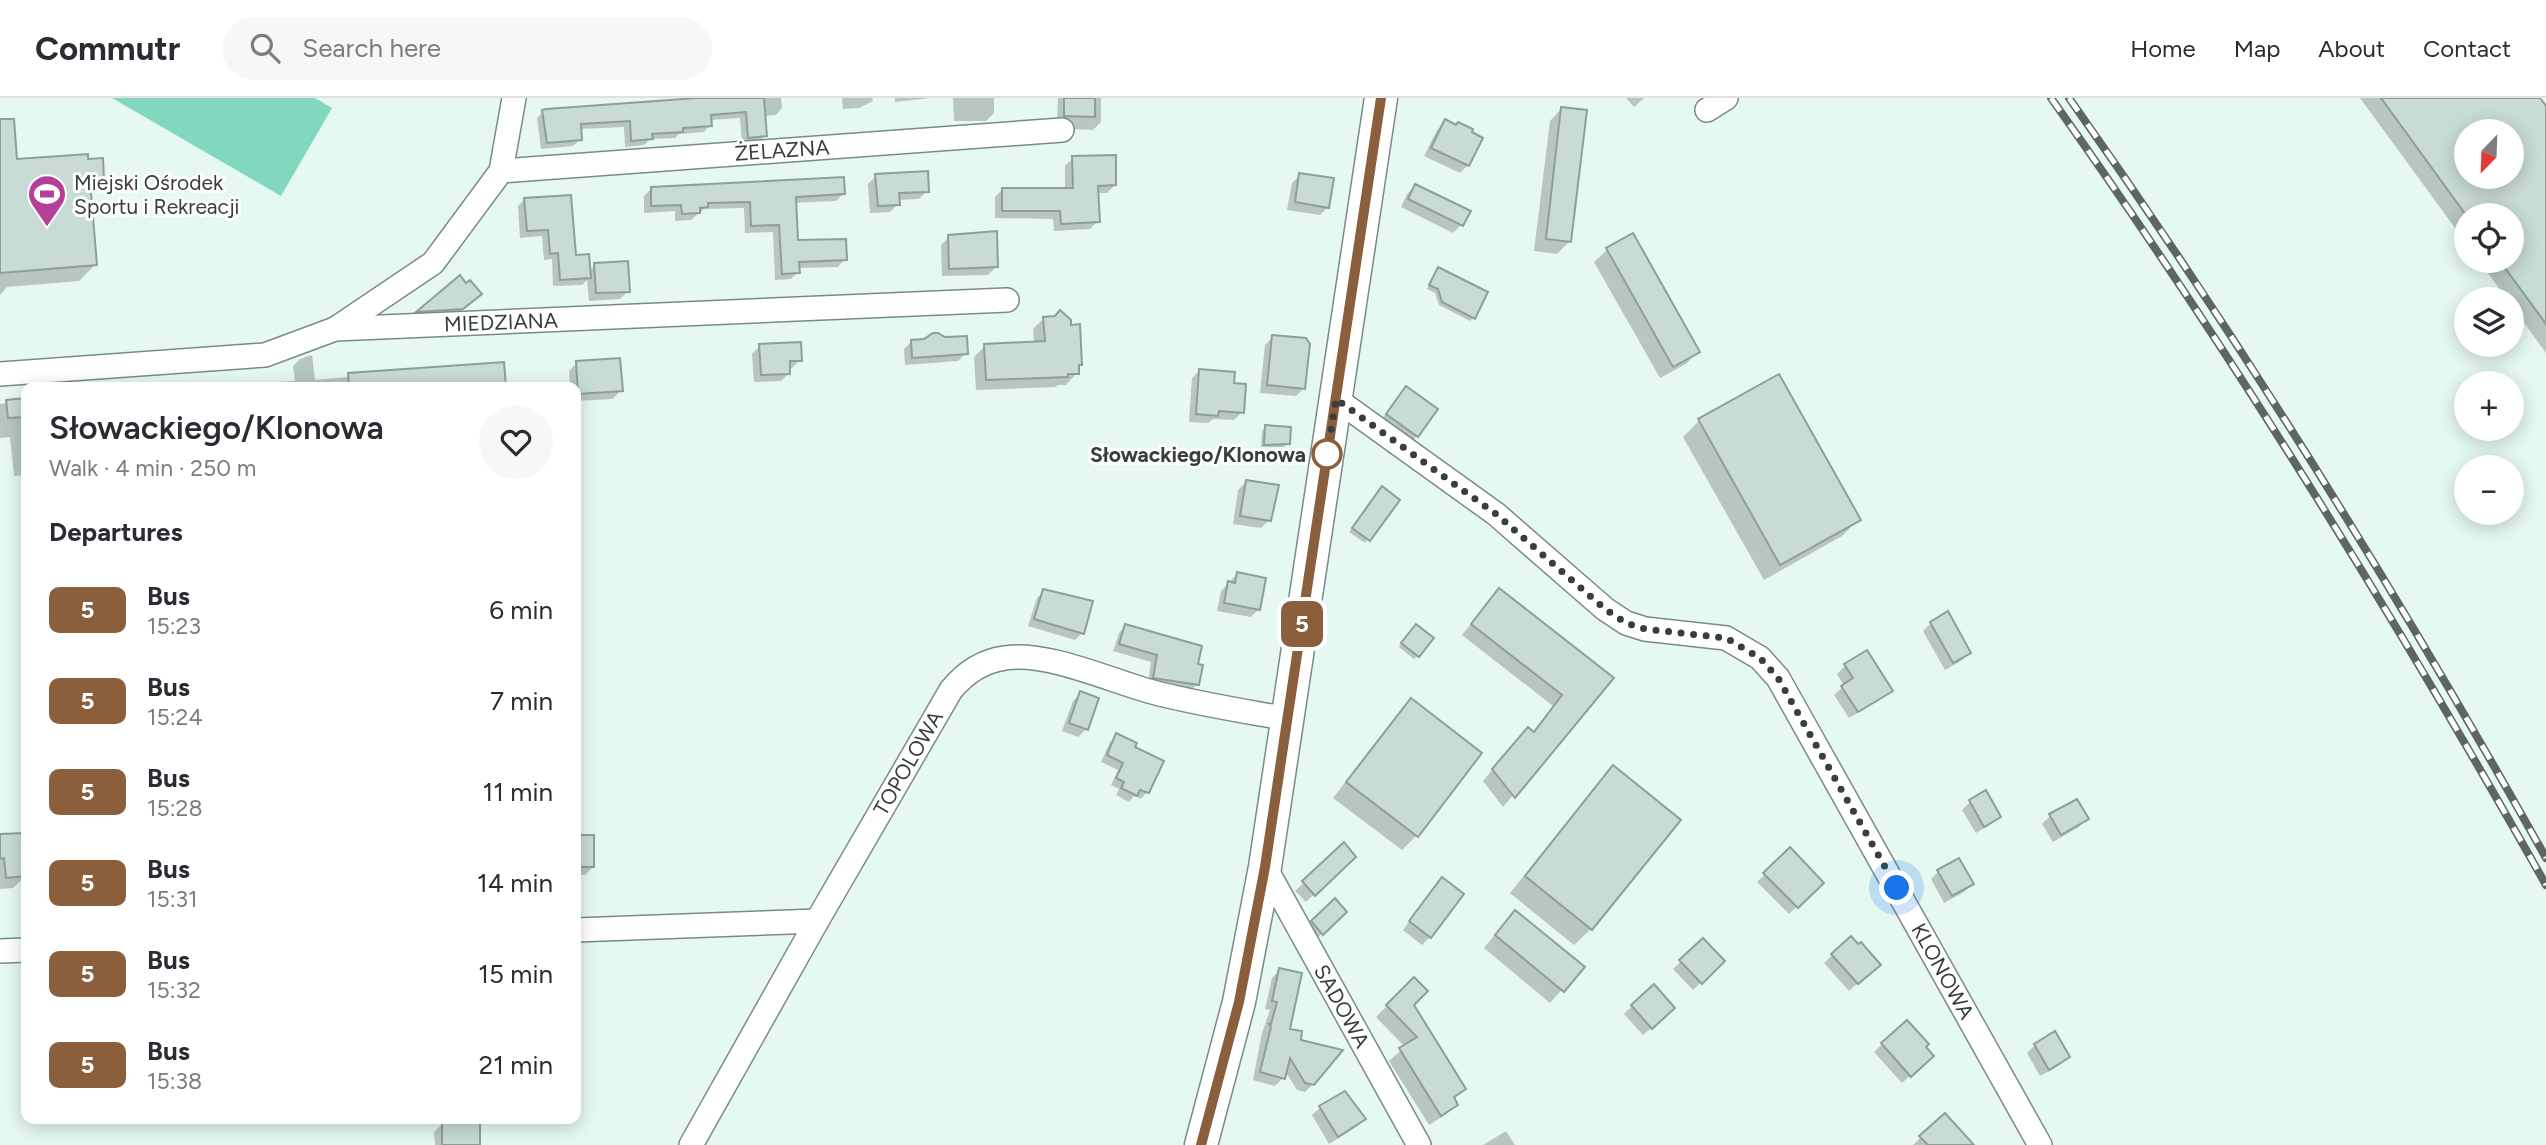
<!DOCTYPE html>
<html lang="en">
<head>
<meta charset="utf-8">
<style>
  :root { --surface:#fff; --page:#f7f7f7; --text:#2b2b33; --muted:#7c7c81; --line:#e1e1e2 }
  body { margin:0; font-family:Figtree,sans-serif; background:var(--page); color:var(--text); height:100vh; display:flex; flex-direction:column; font-size:26px; white-space:nowrap }
  * { box-sizing:border-box; margin:0 }
  p { font-size:23px; color:var(--muted) }
  .icon { flex:none; width:38px; height:38px; fill:none; stroke:currentColor; stroke-width:2; stroke-linecap:round; stroke-linejoin:round }
  .map { position:relative; flex:1; overflow:hidden }
  .details { position:absolute; left:21px; top:284px; width:560px; height:742px; display:flex; flex-direction:column; background:var(--surface); border-radius:14px; box-shadow:0 4px 18px #0003 }
  .details>* { flex:none }
  .badge { padding:0 14px; border-radius:10px; font-size:24px; line-height:46px }
  .needle { width:46px; rotate:203deg }
  .buttons { position:absolute; left:2454px; top:21px; display:grid; gap:14px }
  .buttons a { display:grid; place-items:center; width:70px; height:70px; border-radius:50%; background:var(--surface); box-shadow:0 4px 18px #0003; font-size:35px }
  .you { position:absolute; width:35px; height:35px; margin:-18px; border:5px solid #fff; border-radius:50%; background:#1a73e8; box-shadow:0 0 0 10px #1a73e833 }
  .map>.badge { position:absolute; translate:-50% -50%; box-shadow:0 0 0 4px #fff }
  h2 { padding:0 28px; font-size:26px; line-height:63px }
  .round { display:grid; place-items:center; flex:none; width:74px; height:74px; border-radius:37px; background:var(--page) }
  .overview { display:flex; align-items:center; justify-content:space-between; height:119px; padding:0 28px }
  h1 { font-size:33px; font-weight:600; line-height:52px }
  ul { padding:0; list-style:none }
  li { display:flex; align-items:center; gap:21px; height:91px; padding:0 28px }
  li div { flex:1 }
  li b { display:block; font-size:26px }
  li em { font-style:normal }
  li .badge { min-width:77px; font-weight:700; text-align:center }
  header { display:flex; align-items:center; gap:42px; box-sizing:border-box; height:98px; padding:0 35px; background:var(--surface); border-bottom:2px solid var(--line) }
  header strong { font-size:33px }
  nav { display:flex; gap:38px; margin-inline-start:auto; font-size:24px }
  .search { width:490px; height:63px; background:var(--page); display:flex; align-items:center; gap:18px; box-sizing:border-box; padding:0 24px; border-radius:38px; color:var(--muted); font-size:26px }
  .map>svg:first-child { display:block }
  .green { fill:#82d7bf }
  .shadow { fill:#0003; fill-rule:evenodd }
  .building { fill:#c8dbd5; stroke:#8d9f99; stroke-width:2; fill-rule:evenodd }
  .lines { fill:none; stroke-linecap:round; stroke-linejoin:round }
  .street-casing { stroke:#798b85; stroke-width:26 }
  .secondary-casing { stroke:#798b85; stroke-width:35 }
  .street { stroke:#fff; stroke-width:23 }
  .secondary { stroke:#fff; stroke-width:32 }
  .rail-casing { stroke:#5c6663; stroke-width:8 }
  .rail { stroke:#fff; stroke-width:5; stroke-dasharray:16; stroke-linecap:butt }
  .line-casing { stroke:#fff; stroke-width:16 }
  .line { stroke:#8b5e3c; stroke-width:10 }
  .walk { stroke:#373e3c; stroke-width:7; stroke-dasharray:0 12.6 }
  .stop-dot { fill:#fff; stroke:#8b5e3c; stroke-width:3.5 }
  .labels { text-anchor:middle; dominant-baseline:central; stroke-width:6; stroke-linejoin:round; paint-order:stroke }
  .street-label { font-size:21px; fill:#373e3c; stroke:#fff }
  .poi-label { font-size:21px; fill:#373e3c; stroke:#fff; text-anchor:start }
  .stop-label { font-size:21px; font-weight:bold; fill:#373e3c; stroke:#fff; text-anchor:end }
</style>
</head>
<body>
<header>
<strong>Commutr</strong>
<div class="search"><svg class="icon" aria-label="search" viewBox="0 0 24 24"><circle cx="10" cy="10" r="6"/><path d="M15 15l6 6"/></svg>Search here</div>
<nav><a>Home</a><a>Map</a><a>About</a><a>Contact</a></nav>
</header>
<div class="map">
<svg width="2546" height="1047" viewBox="0 0 2546 1047">
  <rect width="100%" height="100%" fill="#e5f8f2"/>
  <path class="green" d="M112 0H315L332 10 281 98Z"/>
  <g class="shadow">
    <path d="M718 0H781L782 10 776 17 764 18 765 37 759 44 742 46 740 20 710 22V27L704 34 679 36 675 40 650 41 644 47 625 49 624 29 579 31 580 42 573 48 541 51 537 20 543 14Z"/>
    <path d="M842 0H872L873 3 859 10 843 11Z"/>
    <path d="M895 0H931L895 4Z"/>
    <path d="M953 0H994V15L986 23H954Z"/>
    <path d="M1058 0H1101V24L1093 32 1072 31V25H1057Z"/>
    <path d="M1626 0H1644L1634 9Z"/>
    <path d="M2360 0H2538L2546 11V255L2511 207V201H2507L2479 163H2511V117H2466V145ZM2466 33H2511V79H2466Z"/>
    <path d="M1562 10 1570 143 1557 156 1534 153 1550 23Z"/>
    <path d="M1445 24 1455 29 1468 67 1460 75 1424 58 1437 32Z"/>
    <path d="M0 35 15 63H87L103 81 89 94 95 167 79 183 7 189 0 197Z"/>
    <path d="M1073 60 1115 87 1107 95H1097L1098 123 1090 131 1054 133 1053 121 995 120V99L1003 91 1065 92V68Z"/>
    <path d="M1300 77 1328 109 1320 117 1287 112 1292 85Z"/>
    <path d="M876 78 927 93 919 101 898 102V106L890 114 870 115 868 86Z"/>
    <path d="M1415 88 1468 114 1461 127 1453 135 1401 109 1407 96Z"/>
    <path d="M651 91 843 96 836 103 794 105 796 144 845 161 838 169 798 170V174L791 181 775 182 773 134 745 135 744 110 704 111 691 122 675 123V113L644 115V98Z"/>
    <path d="M525 101 589 173 595 167 628 193 620 201 589 203 587 182 582 187 553 188 552 161 544 162 542 138 520 140 518 108Z"/>
    <path d="M1632 138 1698 253 1686 266 1660 280 1594 164 1607 152Z"/>
    <path d="M949 139 996 169 988 177 942 178 941 147Z"/>
    <path d="M1438 171 1473 220 1470 223 1439 207 1435 195 1427 191Z"/>
    <path d="M460 179 472 204 454 219 411 221Z"/>
    <path d="M1044 220 1077 269V275L1066 287H1058L1055 289 976 292 974 259 985 248 1034 245 1033 231Z"/>
    <path d="M1273 239 1304 290 1296 298 1260 295 1265 247Z"/>
    <path d="M945 241 966 255 958 263 905 267 904 251 912 243Z"/>
    <path d="M760 248 800 262 792 270H788L789 275 781 283 754 284 752 256Z"/>
    <path d="M312 257 315 282 348 279 350 277 504 289H257L260 285 295 283 293 268 300 261Z"/>
    <path d="M577 265 621 292 613 301 576 303V289H570L569 273Z"/>
    <path d="M1200 272 1242 314 1234 322 1213 321 1208 325 1189 324 1192 280Z"/>
    <path d="M1406 290 1417 338 1409 346 1379 325Z"/>
    <path d="M26 303V377L14 378 10 339 0 340V306Z"/>
    <path d="M1700 322 1858 422 1842 438 1764 482 1683 339Z"/>
    <path d="M1266 329 1288 345 1284 349H1261L1262 333Z"/>
    <path d="M1246 384 1269 422 1261 430 1233 426 1238 392Z"/>
    <path d="M1379 394 1398 402 1365 445 1349 434Z"/>
    <path d="M1237 476 1259 511 1251 519 1217 513 1221 493Z"/>
    <path d="M1044 493 1082 535 1075 542 1028 528 1037 500Z"/>
    <path d="M1489 503 1612 580 1503 709 1483 683 1517 641 1532 635 1553 608 1462 537Z"/>
    <path d="M1931 525 1969 555 1961 563 1945 572 1923 533Z"/>
    <path d="M1126 528 1197 586 1190 593 1148 586 1151 564 1113 553 1119 535Z"/>
    <path d="M1413 532 1418 558 1414 561 1399 549Z"/>
    <path d="M1867 554 1891 593 1883 600 1849 620 1834 597 1844 588 1837 576 1845 568Z"/>
    <path d="M1081 595 1086 631 1078 639 1062 633 1073 603Z"/>
    <path d="M1412 603 1480 655 1416 738 1402 752 1333 700 1397 617Z"/>
    <path d="M1117 638 1133 650 1147 694 1141 701 1134 698 1129 704 1116 697 1119 691 1111 687 1118 672 1101 664 1110 644Z"/>
    <path d="M1613 670 1678 722 1591 831 1574 847 1510 795 1597 686Z"/>
    <path d="M1970 704 1999 719 1991 726 1976 735 1962 712Z"/>
    <path d="M2050 718 2086 721 2079 729 2053 744 2042 726Z"/>
    <path d="M0 738 26 778 13 790 0 791Z"/>
    <path d="M576 739H593V769L585 777H576Z"/>
    <path d="M1344 747 1346 767 1306 804 1295 793Z"/>
    <path d="M1790 752 1822 785 1789 816 1757 784Z"/>
    <path d="M1939 773 1972 786 1964 794 1944 805 1931 781Z"/>
    <path d="M1434 790 1430 839 1422 847 1403 832Z"/>
    <path d="M1335 803 1345 814 1314 843 1304 832Z"/>
    <path d="M1503 827 1582 869 1550 905 1484 850Z"/>
    <path d="M1851 840 1870 874 1849 893 1824 865Z"/>
    <path d="M1703 842 1723 863 1693 892 1673 871Z"/>
    <path d="M1280 872 1287 932 1299 943 1313 986 1305 994 1297 992 1285 973 1283 980 1275 988 1253 982 1262 935 1270 912 1265 911 1272 880Z"/>
    <path d="M1414 881 1412 907 1464 991 1453 1002 1456 1006 1445 1017 1429 1027 1389 963 1405 949 1376 919Z"/>
    <path d="M1632 908 1665 918 1643 937 1624 916Z"/>
    <path d="M1906 924 1924 949V965L1902 985 1874 954Z"/>
    <path d="M26 927V978H25L23 930Z"/>
    <path d="M2035 947 2068 959 2060 967 2040 978 2027 955Z"/>
    <path d="M1320 1010 1364 1021 1356 1029 1329 1046 1312 1017Z"/>
    <path d="M455 1022 479 1047H435L434 1034 442 1026H451Z"/>
    <path d="M1506 1033 1515 1047H1483Z"/>
    <path d="M1921 1039 1958 1047H1913Z"/>
  </g>
  <g class="building">
    <path d="M697 0H764L767 38 748 40 746 14 711 17 712 28 683 30V34L652 36 653 41 631 43 630 23 581 26 582 42 547 45 542 12 546 11Z"/>
    <path d="M1064 0H1095V19L1064 18Z"/>
    <path d="M2381 0H2540L2546 8V226L2500 163H2511V117H2466ZM2466 33H2511V79H2466Z"/>
    <path d="M1561 9 1587 12 1571 144 1546 141Z"/>
    <path d="M0 21H14L17 61 88 56V61L103 60 104 82 90 83 97 167 0 175Z"/>
    <path d="M1445 21 1456 27 1458 24 1473 31 1472 34 1483 40 1469 68 1431 50Z"/>
    <path d="M1116 57V87L1098 88 1100 124 1061 126 1060 113H1002V90H1073L1072 58Z"/>
    <path d="M928 73 929 94 899 95 900 107 878 108 875 76Z"/>
    <path d="M1299 75 1334 80 1329 110 1295 104Z"/>
    <path d="M844 79 845 96 796 99 798 142 846 141 847 162 799 164 800 175 782 176 779 127 751 128 750 104 708 105V109L700 110V115L682 116 681 107 651 108V89Z"/>
    <path d="M1415 86 1471 113 1463 128 1408 101Z"/>
    <path d="M571 97 576 157 589 156 591 180 560 182 558 155 550 156 548 132 527 133 524 100Z"/>
    <path d="M997 133 998 169 949 171 948 137Z"/>
    <path d="M1633 135 1700 254 1673 269 1606 150Z"/>
    <path d="M628 163 630 194 596 195 594 165Z"/>
    <path d="M1438 169 1488 194 1475 221 1442 204 1438 191 1429 187Z"/>
    <path d="M460 177 466 185 470 182 482 196 463 211 416 214Z"/>
    <path d="M1060 212 1071 222V227L1080 226 1082 267H1079V276H1068V279L986 282 984 246 1045 243 1043 219 1055 218Z"/>
    <path d="M933 235H938L945 239 967 238 968 256 912 260 911 242 924 241Z"/>
    <path d="M1272 237 1306 240 1310 246 1305 291 1267 287Z"/>
    <path d="M801 244 802 263H790V276L761 277 759 246Z"/>
    <path d="M620 260 623 293 578 296 576 263Z"/>
    <path d="M504 264 506 289H349L348 275Z"/>
    <path d="M1199 271 1235 274 1234 285 1246 286 1244 315 1219 313 1218 318 1196 316Z"/>
    <path d="M1779 276 1861 422 1780 467 1698 321Z"/>
    <path d="M1406 288 1438 311 1418 339 1386 316Z"/>
    <path d="M26 300V319L8 320 6 302Z"/>
    <path d="M1265 327 1291 329 1290 346 1264 347Z"/>
    <path d="M1246 382 1279 387 1271 423 1240 418Z"/>
    <path d="M1382 388 1400 402 1370 443 1352 430Z"/>
    <path d="M1237 474 1266 480 1260 512 1224 505 1228 483 1235 485Z"/>
    <path d="M1499 490 1614 580 1515 700 1492 671 1528 629 1534 634 1562 597 1471 526Z"/>
    <path d="M1043 491 1093 503 1084 536 1034 521Z"/>
    <path d="M1948 513 1971 555 1953 565 1930 524Z"/>
    <path d="M1125 526 1202 548 1198 566 1203 567 1199 587 1153 580 1157 557 1119 546Z"/>
    <path d="M1416 526 1434 540 1419 559 1401 545Z"/>
    <path d="M1867 552 1893 593 1858 614 1841 588 1853 580 1844 566Z"/>
    <path d="M1080 593 1099 600 1088 632 1069 625Z"/>
    <path d="M1411 600 1482 655 1418 739 1346 684Z"/>
    <path d="M1116 635 1137 645 1135 649 1164 663 1149 695 1140 692 1137 698 1121 690 1124 684 1116 680 1123 665 1107 657Z"/>
    <path d="M1613 667 1681 722 1592 832 1525 778Z"/>
    <path d="M1986 692 2001 719 1984 729 1969 702Z"/>
    <path d="M2077 701 2089 721 2061 737 2049 716Z"/>
    <path d="M24 735 26 778 6 780 4 760 0 761V736Z"/>
    <rect x="576" y="737" width="18" height="32"/>
    <path d="M1344 744 1356 759 1315 798 1302 783Z"/>
    <path d="M1790 749 1824 785 1798 810 1763 775Z"/>
    <path d="M1959 760 1974 786 1952 798 1937 772Z"/>
    <path d="M1442 779 1464 796 1431 840 1409 823Z"/>
    <path d="M1335 800 1347 814 1323 837 1311 823Z"/>
    <path d="M1515 812 1585 869 1564 894 1495 837Z"/>
    <path d="M1851 838 1858 846 1861 844 1881 867 1858 886 1831 856Z"/>
    <path d="M1703 840 1725 863 1702 886 1679 862Z"/>
    <path d="M1279 870 1302 875 1290 931 1302 933 1301 942 1343 952 1314 987 1305 985 1290 960 1285 981 1260 974 1271 929 1269 926H1271L1277 904 1272 903Z"/>
    <path d="M1414 879 1428 893 1414 907 1466 991 1454 999 1458 1007 1441 1018 1399 950 1417 939 1386 907Z"/>
    <path d="M1654 886 1675 910 1652 931 1631 907Z"/>
    <path d="M1907 922 1929 946 1926 949 1934 958 1911 979 1881 945Z"/>
    <path d="M2055 933 2070 959 2049 972 2034 946Z"/>
    <path d="M1345 993 1366 1021 1338 1039 1319 1008Z"/>
    <path d="M1945 1015 1974 1047H1928L1919 1038Z"/>
    <path d="M480 1020V1047H442V1024H454V1021Z"/>
  </g>
  <g class="lines">
    <defs>
      <g id="street">
        <path d="M1707 12 1726 0"/>
        <path d="M501 73 1062 32"/>
        <path d="M335 231 433 165 501 73 514 0"/>
        <path d="M0 276 265 257 335 231 1007 202"/>
        <path d="M1336 301 1496 416 1605 511 1626 525 1645 531 1726 540 1760 560 1778 580 2040 1047"/>
        <path d="M1265 769 1419 1047"/>
        <path d="M576 832 817 823"/>
        <path d="M0 853 26 852"/>
        <path d="M691 1047 817 823 951 592C965 575 982 563 1005 560 1048 553 1113 584 1156 595 1199 606 1244 613 1288 621"/>
      </g>
      <path id="secondary" d="M1201 1047 1239 904 1265 769 1381 0"/>
    </defs>
    <use href="#street" class="street-casing"/>
    <use href="#secondary" class="secondary-casing"/>
    <use href="#street" class="street"/>
    <use href="#secondary" class="secondary"/>
    <defs>
      <g id="rail">
        <path d="M2051 0C2231 253 2394 517 2546 787"/>
        <path d="M2069 0C2242 244 2400 499 2546 760"/>
      </g>
    </defs>
    <use href="#rail" class="rail-casing"/>
    <use href="#rail" class="rail"/>
  </g>
  <g class="lines">
    <defs>
      <path id="line" d="M1201 1047 1239 904 1265 769 1381 0"/>
    </defs>
    <use href="#line" class="line-casing"/>
    <use href="#line" class="line"/>
    <path class="walk" d="M1327 356 1336 301 1496 416 1605 511 1626 525 1645 531 1726 540 1760 560 1778 580 1897 790"/>
  </g>
  <defs>
    <symbol id="stadium-pin" viewBox="-11 -11 22 30"><path d="M0 17L-7.5 6A9.5 9.5 0 1 1 7.5 6Z" fill="#b54099" stroke="#fff"/><path d="M0-5a6.5 5 0 1 0 0 10a6.5 5 0 1 0 0-10ZM-3.5-1.8h7v3.6h-7Z" fill="#fff"/></symbol>
  </defs>
  <g fill-rule="evenodd">
    <use href="#stadium-pin" x="25" y="74" width="44" height="60"/>
  </g>
  <circle class="stop-dot" cx="1327" cy="356" r="14"/>
  <g class="labels">
    <g class="street-label">
      <text transform="translate(782 52) rotate(-4)">ŻELAZNA</text>
      <text transform="translate(501 224) rotate(-2)">MIEDZIANA</text>
      <text transform="translate(908 665) rotate(-60)">TOPOLOWA</text>
      <text transform="translate(1943 873) rotate(61)">KLONOWA</text>
      <text transform="translate(1342 908) rotate(61)">SADOWA</text>
    </g>
    <g class="poi-label">
      <text x="74" y="84">Miejski Ośrodek<tspan x="74" dy="24">Sportu i Rekreacji</tspan></text>
    </g>
    <g class="stop-label">
      <text x="1306" y="356">Słowackiego/Klonowa</text>
    </g>
  </g>
</svg>
<div class="buttons">
<a><svg class="needle" viewBox="-14 -14 28 28"><path d="M0-13l5 13h-10z" fill="#e53935"/><path d="M0 13l5-13h-10z" fill="#7c7c81"/></svg></a>
<a><svg class="icon" aria-label="locate" viewBox="0 0 24 24"><circle cx="12" cy="12" r="6"/><path d="M12 2v4M12 18v4M2 12h4M18 12h4"/></svg></a>
<a><svg class="icon" aria-label="layers" viewBox="0 0 24 24"><path d="M12 4l9 5-9 5-9-5zM3 14l9 5 9-5"/></svg></a>
<a>+</a>
<a>−</a>
</div>
<div class="you" style="left:1897px;top:790px"></div>
<b class="badge" style="left:1302px;top:526px;background:#8b5e3c;color:#fff">5</b>
<section class="details">
<div class="overview"><div><h1>Słowackiego/Klonowa</h1><p>Walk · 4 min · 250 m</p></div><a class="round"><svg class="icon" aria-label="heart" viewBox="0 0 24 24"><path d="M12 20l-8-8c-3-5 5-10 8-4 3-6 11-1 8 4z"/></svg></a></div>
<h2>Departures</h2>
<ul>
<li><span class="badge" style="background:#8b5e3c;color:#fff">5</span><div><b>Bus</b><p>15:23</p></div><em>6 min</em></li>
<li><span class="badge" style="background:#8b5e3c;color:#fff">5</span><div><b>Bus</b><p>15:24</p></div><em>7 min</em></li>
<li><span class="badge" style="background:#8b5e3c;color:#fff">5</span><div><b>Bus</b><p>15:28</p></div><em>11 min</em></li>
<li><span class="badge" style="background:#8b5e3c;color:#fff">5</span><div><b>Bus</b><p>15:31</p></div><em>14 min</em></li>
<li><span class="badge" style="background:#8b5e3c;color:#fff">5</span><div><b>Bus</b><p>15:32</p></div><em>15 min</em></li>
<li><span class="badge" style="background:#8b5e3c;color:#fff">5</span><div><b>Bus</b><p>15:38</p></div><em>21 min</em></li>
</ul>
</section>
</div>
</body>
</html>
